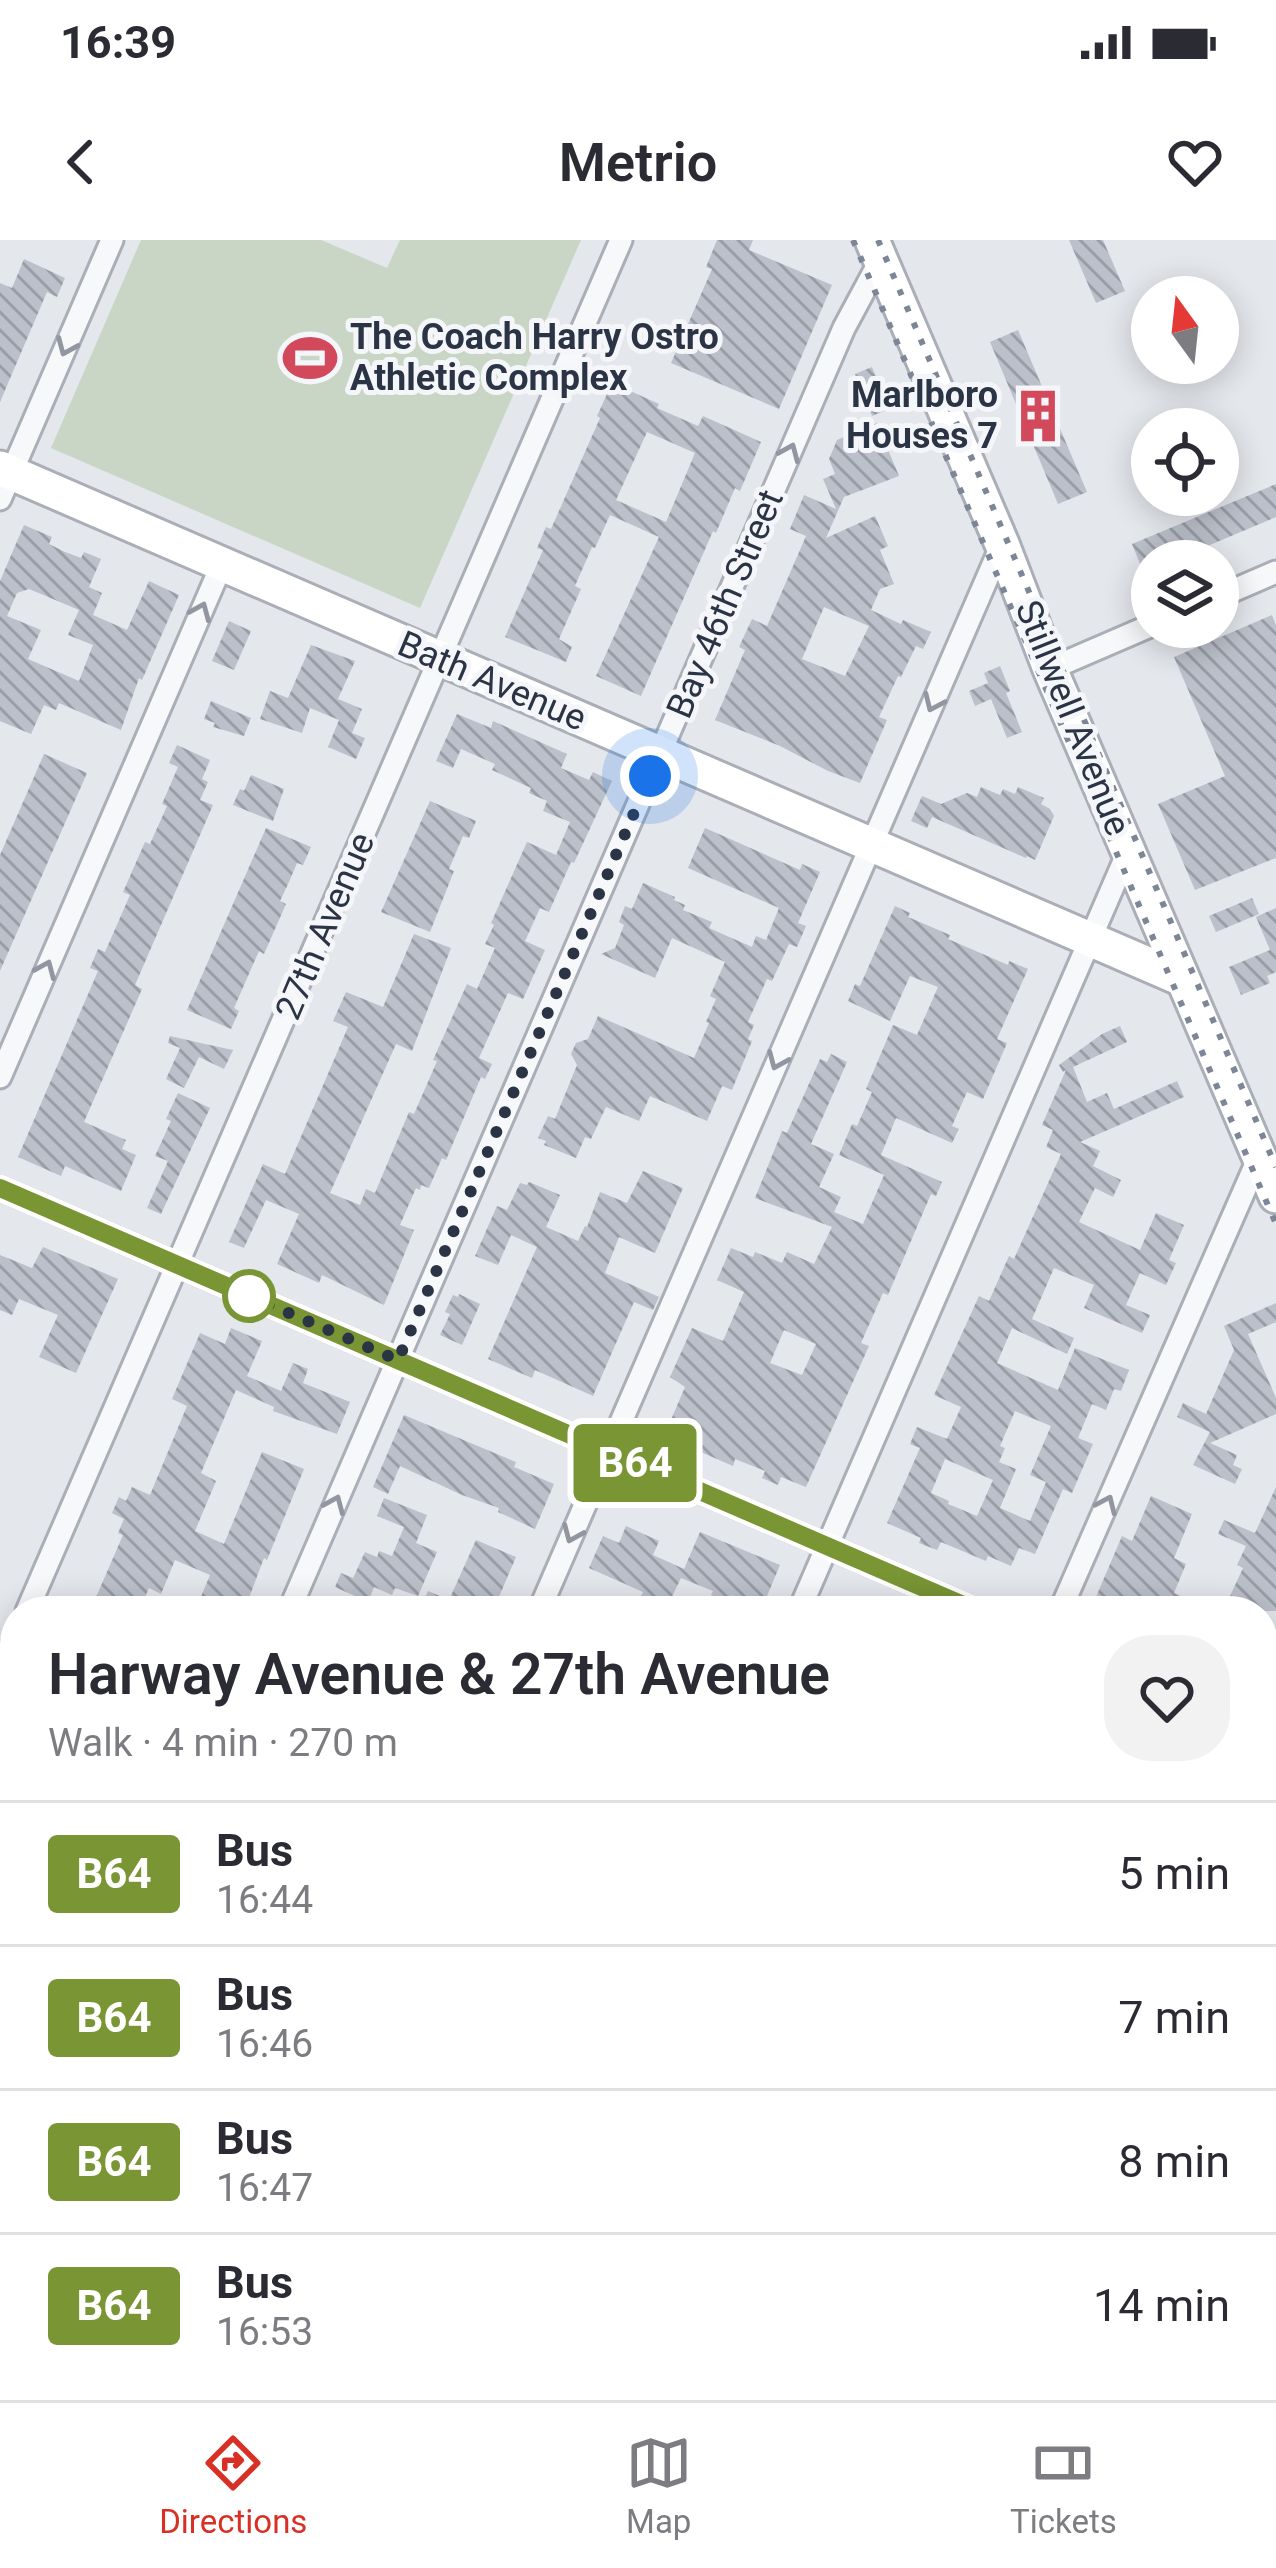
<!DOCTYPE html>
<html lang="en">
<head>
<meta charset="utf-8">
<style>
  :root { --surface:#fff; --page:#f2f2f3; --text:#2b2b33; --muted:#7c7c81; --line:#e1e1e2; --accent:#d93025 }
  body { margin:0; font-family:Roboto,sans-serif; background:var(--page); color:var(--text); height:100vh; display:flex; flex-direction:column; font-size:45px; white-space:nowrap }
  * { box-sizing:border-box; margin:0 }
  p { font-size:39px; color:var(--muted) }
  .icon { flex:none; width:66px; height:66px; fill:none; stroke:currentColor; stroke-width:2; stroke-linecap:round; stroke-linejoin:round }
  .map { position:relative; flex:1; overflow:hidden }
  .side { position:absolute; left:0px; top:1356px; width:1278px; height:804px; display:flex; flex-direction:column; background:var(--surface); border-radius:48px 48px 0 0; box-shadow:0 6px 30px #0003 }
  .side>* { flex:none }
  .badge { padding:0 24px; border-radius:9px; font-size:42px; line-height:78px }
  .needle { width:78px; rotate:345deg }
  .tools { position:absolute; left:1131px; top:36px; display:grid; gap:24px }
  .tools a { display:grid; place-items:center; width:108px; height:108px; border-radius:50%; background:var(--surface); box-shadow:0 6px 30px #0003; font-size:60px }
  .you { position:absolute; width:60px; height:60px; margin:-30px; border:9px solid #fff; border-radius:50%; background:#1a73e8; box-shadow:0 0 0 18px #1a73e833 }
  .map>.badge { position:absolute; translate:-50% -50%; box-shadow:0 0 0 6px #fff }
  .round { display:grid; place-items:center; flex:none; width:126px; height:126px; border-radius:48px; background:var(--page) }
  .summary { display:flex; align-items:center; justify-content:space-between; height:204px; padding:0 48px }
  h1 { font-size:57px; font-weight:600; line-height:90px }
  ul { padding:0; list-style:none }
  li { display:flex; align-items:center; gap:36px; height:144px; padding:0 48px; border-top:3px solid var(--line) }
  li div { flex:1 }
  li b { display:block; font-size:45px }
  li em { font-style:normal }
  li .badge { min-width:132px; font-weight:700; text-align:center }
  .status { display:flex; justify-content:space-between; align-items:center; height:84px; padding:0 60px; background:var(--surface); direction:ltr }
  .status svg { height:33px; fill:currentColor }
  header { display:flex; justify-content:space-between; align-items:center; height:156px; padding:0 48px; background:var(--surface); font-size:54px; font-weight:600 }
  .tabs { display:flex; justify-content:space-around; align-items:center; height:168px; border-top:3px solid var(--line); background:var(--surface); font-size:33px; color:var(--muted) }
  .tabs a { display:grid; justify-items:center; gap:6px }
  .tabs .active { color:var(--accent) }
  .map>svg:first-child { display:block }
  .garden { fill:#c9d6c5 }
  .building { fill:url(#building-back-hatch); fill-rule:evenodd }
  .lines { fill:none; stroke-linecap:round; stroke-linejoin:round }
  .street-casing { stroke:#a9aeb7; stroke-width:27 }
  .secondary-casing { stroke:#a9aeb7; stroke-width:39 }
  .street { stroke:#f7f8fa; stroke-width:21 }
  .secondary { stroke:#fff; stroke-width:33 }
  .rail { stroke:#7d8696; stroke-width:6; stroke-dasharray:6 12; stroke-linecap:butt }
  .oneway { stroke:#9196a0 }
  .line-casing { stroke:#fff; stroke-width:27 }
  .line { stroke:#799534; stroke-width:18 }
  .walk { stroke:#2b3445; stroke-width:12; stroke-dasharray:0 21.6 }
  .stop-dot { fill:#fff; stroke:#799534; stroke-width:6 }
  .labels { text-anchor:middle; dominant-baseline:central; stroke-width:10; stroke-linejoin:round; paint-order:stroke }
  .poi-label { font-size:36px; font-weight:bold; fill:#2b3445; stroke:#f4f6f9; text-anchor:start }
  .street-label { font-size:36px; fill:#2b3445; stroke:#f4f6f9 }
</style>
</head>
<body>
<div class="status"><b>16:39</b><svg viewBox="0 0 49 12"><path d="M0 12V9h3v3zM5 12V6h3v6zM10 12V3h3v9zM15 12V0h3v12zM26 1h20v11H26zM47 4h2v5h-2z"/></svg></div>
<header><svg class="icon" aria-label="back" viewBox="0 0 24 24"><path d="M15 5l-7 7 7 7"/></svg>Metrio<svg class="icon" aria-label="heart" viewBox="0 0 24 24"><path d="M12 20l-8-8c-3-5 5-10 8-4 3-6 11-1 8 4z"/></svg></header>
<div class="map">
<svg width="1276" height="2160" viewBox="0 0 1276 2160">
  <defs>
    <pattern id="building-back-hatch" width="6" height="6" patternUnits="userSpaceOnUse" patternTransform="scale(3)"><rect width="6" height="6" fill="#bbc0ca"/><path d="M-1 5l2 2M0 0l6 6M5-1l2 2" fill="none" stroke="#989da6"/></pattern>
  </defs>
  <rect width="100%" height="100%" fill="#e4e7ec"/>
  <path class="garden" d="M141 0H321L387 28 400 0H581L420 368 51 208Z"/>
  <g class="building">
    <path d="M717 0H753L749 10 832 45 779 169 671 123 712 29 706 27Z"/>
    <path d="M1069 0H1103L1125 51 1096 63Z"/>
    <path d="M24 19 65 38 57 57 47 52 0 162V43L12 48Z"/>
    <path d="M1018 90 1087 252 1058 264 990 102Z"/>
    <path d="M872 127 889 169 872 176 855 134Z"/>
    <path d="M617 145 659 164 657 168 698 186 703 176 761 202 740 251 735 248 716 293 713 291 641 456 596 436 659 297 610 275 595 308 592 307 575 346 581 349 559 399 572 407 566 422 505 397 543 310 537 308 546 287 551 289 600 178 597 176 608 152 613 154ZM647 192 695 213 666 282 616 260Z"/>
    <path d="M877 183 899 236 844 257 826 298 875 276 888 306 880 310 894 344 880 349 871 370 901 384 903 380 931 392 923 409 916 406 901 437 898 436 879 477 887 480 860 543 828 531 780 506 715 480 745 410 739 407 752 379 767 386 806 296 790 289 804 255 836 269 823 239 835 234 829 219 837 200ZM824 367 869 386 845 436 802 419Z"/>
    <path d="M1276 244V277L1172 321H1152V353L1132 304Z"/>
    <path d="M24 285 52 297 49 304 65 312 81 318 84 312 101 319 89 347 102 353 93 375 127 390 149 341 179 355 142 440 139 438 121 490 59 463 56 470 44 465 31 494 0 481V341ZM29 349 79 370 68 395 93 405 79 441 28 419 41 390 7 376 17 353Z"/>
    <path d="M1272 375 1276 385V618L1195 650 1158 564 1225 536 1174 417Z"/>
    <path d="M229 381 251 391 234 430 212 421Z"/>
    <path d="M311 405 355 421 338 459 362 469 352 493 365 498 356 519 328 507 339 480 310 468 302 493 260 479 270 451 288 458Z"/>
    <path d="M1000 426 1010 451 1006 453 1022 492 1007 498 991 459 975 466 969 451 988 443 984 433Z"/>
    <path d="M211 461 251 478 244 496 213 487 215 483 204 479Z"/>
    <path d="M457 474 491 488 493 481 567 514 561 528 589 540 593 532 612 541 574 623 571 622 549 672 540 668 525 701 545 710 523 759 508 753 479 818 492 824 485 839 481 837 446 920 442 918 429 948 421 945 420 950 416 948 400 985 414 990 384 1065 322 1035 319 1043 277 1024 299 974 266 960 244 1008 229 1002 263 924 285 934 348 787 333 781 346 752 383 767 414 694 451 708 412 811 396 804 330 953 360 965 366 949 375 953 409 872 414 874 437 821 433 820 467 744 477 749 495 708 485 704 494 685 491 683 527 602 556 615 570 582 543 571 547 561 529 553 531 548 492 530 495 524 461 509 453 528 436 521Z"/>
    <path d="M177 505 210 520 202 539 208 542 200 560 213 565 135 745 142 749 84 882 126 900 122 909 136 915 121 951 65 926 61 936 18 917 98 731 90 728 98 709 105 712 130 655 123 652 145 602 150 604 167 566 162 564 178 527 169 523Z"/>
    <path d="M44 514 87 533 0 731V615Z"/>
    <path d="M251 535 284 549 273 581 233 565 240 549 244 551Z"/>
    <path d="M981 547 1000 555 1003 549 1015 554 1018 547 1044 558 1041 564 1050 569 1054 576 1035 620 1027 616 1026 618 932 577 927 588 911 581 922 556 941 564 967 553 977 557Z"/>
    <path d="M430 561 476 581 469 598 463 596 449 629 454 631 430 692 381 672Z"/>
    <path d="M266 588 311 607 303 625 297 623 289 642 280 661 286 664 264 714 259 711 234 768 239 771 231 789 187 770Z"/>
    <path d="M705 588 800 630 802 624 820 632 798 683 806 686 797 707 789 704 772 741 767 739 748 782 754 785 748 799 752 801 732 850 722 846 707 881 650 856 639 881 606 867 591 899 585 897 576 918 544 905 546 901 538 898 548 876 555 879 577 825 571 814 576 803 588 799 598 776 694 818 709 783 706 782 716 759 710 756 725 722 672 698 655 738 601 714 615 708 624 685 619 682 625 666 632 669 643 643 675 657 674 660 685 665 683 670 712 682 709 688 752 707 756 696 766 700 779 668 688 628Z"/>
    <path d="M1252 658 1259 674 1216 692 1209 676Z"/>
    <path d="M895 666 910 673 908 677 950 695 948 699 1008 725 1009 721 1028 729 997 799 1007 803 983 859 967 852 952 886 959 889 952 903 896 878 881 915 942 942 936 956 931 954 888 1055 883 1053 861 1103 869 1106 806 1247 781 1237 778 1245 762 1238 765 1231 735 1219 733 1226 664 1196 685 1147 670 1137 692 1088 723 1101 744 1052 717 1040 731 1008 753 1017 755 1012 782 1023 787 1012 814 1024 832 987 755 958 782 891 787 893 820 819 827 822 831 814 847 822 811 904 834 914 819 947 841 957 834 972 863 984 884 935 839 915 852 884 857 886 872 852 866 849 893 785 917 795 938 747 910 736 890 781 848 761 855 744 860 746ZM784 1090 816 1104 802 1135 770 1123Z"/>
    <path d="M1276 668V732L1267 736 1270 743 1241 755 1229 727 1270 710 1256 677Z"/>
    <path d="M1120 786 1127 802 1073 827 1087 862 1107 853 1114 869 1177 841 1184 857 1080 902 1100 911 1093 926 1121 940 1113 957 1095 948 1079 982 1140 1010 1156 973 1184 985 1169 1020 1176 1023 1166 1045 1140 1033 1126 1065 1150 1075 1142 1093 1084 1068 1094 1045 1054 1028 1032 1079 1074 1098 1067 1114 1012 1088 997 1123 1058 1150 1075 1108 1129 1130 1121 1151 1114 1149 1106 1170 1092 1164 1078 1198 1093 1204 1072 1253 1063 1249 1035 1314 1019 1308 1011 1326 988 1316 986 1321 941 1302 937 1310 919 1303 921 1298 887 1283 920 1208 910 1204 917 1187 947 1199 961 1167 934 1155 979 1056 989 1061 1009 1016 1014 1019 1061 914 1046 907 1053 890 1042 885 1066 830 1063 832 1059 825 1102 794ZM1015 1171 1051 1186 1030 1235 1046 1242 1030 1281 1000 1268 1016 1229 999 1222 1005 1208 1000 1206ZM945 1219 993 1240 977 1276 948 1264 949 1261 931 1253Z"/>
    <path d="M170 796 205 804 233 810 224 829 199 817 184 848 166 839 180 808 168 803Z"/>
    <path d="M178 853 210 868 161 974 147 968 168 921 155 916 171 881 166 879Z"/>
    <path d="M643 931 683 948 655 1013 619 997 605 1033 659 1057 653 1070 634 1062 593 1156 535 1130 532 1138 488 1119 537 1007 511 995 498 1025 475 1016 497 966 507 970 520 943 527 945 529 942 560 955 546 987 578 1001 585 986 587 987 600 952 627 963Z"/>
    <path d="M43 1007 118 1039 76 1133 39 1117 58 1075 19 1059 12 1075 0 1070V1015L32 1028Z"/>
    <path d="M459 1054 480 1064 462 1105 440 1095 450 1074 445 1072 453 1055 458 1057Z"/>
    <path d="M1276 1063V1082L1248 1094 1276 1158V1174L1210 1203 1237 1215 1233 1225 1242 1229 1235 1244 1193 1225 1210 1192 1177 1177 1183 1163 1206 1174 1234 1110 1224 1086Z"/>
    <path d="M231 1088 262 1101 247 1136 281 1151 293 1123 308 1129 303 1143 350 1162 337 1194 273 1171 274 1167 236 1150 201 1233 216 1241 195 1291 224 1304 262 1212 304 1229 267 1320 264 1318 244 1371H195L210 1335 175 1320 161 1354 149 1348 139 1371H90L123 1295 118 1293 124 1279 112 1273 119 1257 126 1261 132 1247 150 1255 187 1166 172 1159 200 1093 225 1104Z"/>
    <path d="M404 1175 516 1222 514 1227 554 1244 535 1289 498 1272 499 1268 462 1255 400 1226 388 1254 373 1247Z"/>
    <path d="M1276 1247V1371H1223L1243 1328 1237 1325 1246 1306 1218 1294 1224 1280 1255 1293Z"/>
    <path d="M1151 1256 1192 1274 1174 1318 1186 1324 1174 1353 1190 1360 1186 1371H1090L1122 1296 1132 1301Z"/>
    <path d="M384 1258 427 1275 416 1303 437 1312 418 1356 395 1348 392 1355 374 1347 368 1362 335 1347 341 1333 353 1338 365 1312 377 1317 379 1311 392 1316 404 1287 377 1276Z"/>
    <path d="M626 1286 659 1301 653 1315 684 1329 700 1292 780 1325 762 1368 731 1355 728 1362 711 1355 713 1351 681 1338 665 1371 639 1361 643 1352 589 1328 603 1296 619 1303Z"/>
    <path d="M476 1300 516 1317 493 1371 477 1364 475 1371H429L421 1367 428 1351 449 1360Z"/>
    <path d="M15 1527V1578L4 1593 15 1602V1709L0 1698V1561Z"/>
    <path d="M634 2145H682L676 2160H627Z"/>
    <path d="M876 2145H946L939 2160H870Z"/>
    <path d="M1031 2145H1185L1150 2160H1037Z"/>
  </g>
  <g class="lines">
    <defs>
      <g id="street">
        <path d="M0 259 112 0"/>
        <path d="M1218 357 1276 332"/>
        <path d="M1050 429 1152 385"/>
        <path d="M0 837 222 324"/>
        <path d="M0 948 977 1371"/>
        <path d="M27 1371 621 0"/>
        <path d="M289 1371 844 88 881 19"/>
        <path d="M539 1371 1002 304"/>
        <path d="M799 1371 1128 612"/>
        <path d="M1060 1371 1259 917"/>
        <path d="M0 1433 15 1399"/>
        <path d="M1263 1478 1276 1449"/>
        <path d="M1263 1495 1276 1500"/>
        <path d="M0 1857 15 1840"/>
        <path d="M988 2145 1000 2160"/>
        <path d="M1252 2145 1259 2160"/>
        <path d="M444 2160 458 2152 461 2145"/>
        <path d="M715 2160 721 2145"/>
        <path d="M967 2160 973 2145"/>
      </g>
      <g id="secondary">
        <path d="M872 0 1002 304 1050 429 1276 956"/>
        <path d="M0 228 1182 739"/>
        <path d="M0 1752 15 1767"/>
        <path d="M0 1811 15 1826"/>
        <path d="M350 2145 365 2160"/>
        <path d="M412 2145 428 2160"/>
      </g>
    </defs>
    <use href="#street" class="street-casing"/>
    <use href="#secondary" class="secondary-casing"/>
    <use href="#street" class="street"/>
    <use href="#secondary" class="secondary"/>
    <g class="rail">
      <path d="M853 0 1276 984"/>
      <path d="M878 0 1276 927"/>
    </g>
  </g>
  <defs><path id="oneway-chevron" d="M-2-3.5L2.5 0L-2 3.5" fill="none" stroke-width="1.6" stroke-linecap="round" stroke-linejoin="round" transform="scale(3)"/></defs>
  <g class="oneway">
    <use href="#oneway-chevron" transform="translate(66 107) rotate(113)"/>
    <use href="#oneway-chevron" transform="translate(790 212) rotate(-67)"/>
    <use href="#oneway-chevron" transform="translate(201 371) rotate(-67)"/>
    <use href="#oneway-chevron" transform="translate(933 463) rotate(114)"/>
    <use href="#oneway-chevron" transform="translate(46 729) rotate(-67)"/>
    <use href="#oneway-chevron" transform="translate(777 821) rotate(113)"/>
    <use href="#oneway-chevron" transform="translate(335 1264) rotate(-67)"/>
    <use href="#oneway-chevron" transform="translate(1107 1264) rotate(-66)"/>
    <use href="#oneway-chevron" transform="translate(572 1294) rotate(113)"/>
  </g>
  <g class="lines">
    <defs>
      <path id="line" d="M0 948 977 1371"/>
    </defs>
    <use href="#line" class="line-casing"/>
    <use href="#line" class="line"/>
    <path class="walk" d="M249 1056 398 1120 650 536"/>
  </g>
  <defs>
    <symbol id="stadium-bare" viewBox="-9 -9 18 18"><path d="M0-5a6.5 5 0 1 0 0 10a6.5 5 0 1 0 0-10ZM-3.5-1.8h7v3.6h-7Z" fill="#d1495b" stroke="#f4f6f9" stroke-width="2.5" paint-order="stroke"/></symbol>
    <symbol id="building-bare" viewBox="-9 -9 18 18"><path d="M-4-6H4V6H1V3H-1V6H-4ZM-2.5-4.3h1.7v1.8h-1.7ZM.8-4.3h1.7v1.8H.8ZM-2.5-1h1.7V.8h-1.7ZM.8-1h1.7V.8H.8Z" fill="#d1495b" stroke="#f4f6f9" stroke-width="2.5" paint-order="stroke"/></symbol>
  </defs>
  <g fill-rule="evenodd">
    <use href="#stadium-bare" x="272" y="80" width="76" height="76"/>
    <use href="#building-bare" x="1000" y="138" width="76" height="76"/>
  </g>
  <circle class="stop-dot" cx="249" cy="1056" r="24"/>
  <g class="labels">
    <g class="poi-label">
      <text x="350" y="97">The Coach Harry Ostro<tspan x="350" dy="41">Athletic Complex</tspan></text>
      <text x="998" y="155" text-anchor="end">Marlboro<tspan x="998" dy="41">Houses 7</tspan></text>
    </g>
    <g class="street-label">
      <text transform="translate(725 364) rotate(-67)">Bay 46th Street</text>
      <text transform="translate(492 441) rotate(23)">Bath Avenue</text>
      <text transform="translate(1073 478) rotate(68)">Stillwell Avenue</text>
      <text transform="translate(325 686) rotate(-67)">27th Avenue</text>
    </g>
  </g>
</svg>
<div class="tools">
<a><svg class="needle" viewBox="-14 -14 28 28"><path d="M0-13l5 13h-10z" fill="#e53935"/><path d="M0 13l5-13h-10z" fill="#7c7c81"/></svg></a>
<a><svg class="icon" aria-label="locate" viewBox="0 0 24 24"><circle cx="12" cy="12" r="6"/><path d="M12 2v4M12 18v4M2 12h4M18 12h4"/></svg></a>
<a><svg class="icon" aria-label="layers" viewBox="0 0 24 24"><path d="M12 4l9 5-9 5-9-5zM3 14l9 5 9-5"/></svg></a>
</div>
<div class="you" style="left:650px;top:536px"></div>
<b class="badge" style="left:635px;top:1223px;background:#799534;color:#fff">B64</b>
<section class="side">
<div class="summary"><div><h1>Harway Avenue &amp; 27th Avenue</h1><p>Walk · 4 min · 270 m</p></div><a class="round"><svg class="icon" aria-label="heart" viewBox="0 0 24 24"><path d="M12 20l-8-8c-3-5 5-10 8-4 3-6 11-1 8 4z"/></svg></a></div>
<ul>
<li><span class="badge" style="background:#799534;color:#fff">B64</span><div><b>Bus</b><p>16:44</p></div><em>5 min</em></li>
<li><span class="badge" style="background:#799534;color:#fff">B64</span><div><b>Bus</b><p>16:46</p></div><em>7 min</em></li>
<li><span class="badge" style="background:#799534;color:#fff">B64</span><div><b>Bus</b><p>16:47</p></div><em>8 min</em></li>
<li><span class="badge" style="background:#799534;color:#fff">B64</span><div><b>Bus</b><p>16:53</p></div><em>14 min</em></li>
</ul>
</section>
</div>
<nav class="tabs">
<a class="active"><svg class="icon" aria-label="directions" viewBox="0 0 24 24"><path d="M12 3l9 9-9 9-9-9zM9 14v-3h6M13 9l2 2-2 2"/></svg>Directions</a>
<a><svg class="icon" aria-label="map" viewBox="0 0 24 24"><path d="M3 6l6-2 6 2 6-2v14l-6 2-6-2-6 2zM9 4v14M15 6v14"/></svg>Map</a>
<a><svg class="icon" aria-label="tickets" viewBox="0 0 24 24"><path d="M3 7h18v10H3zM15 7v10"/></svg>Tickets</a>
</nav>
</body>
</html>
